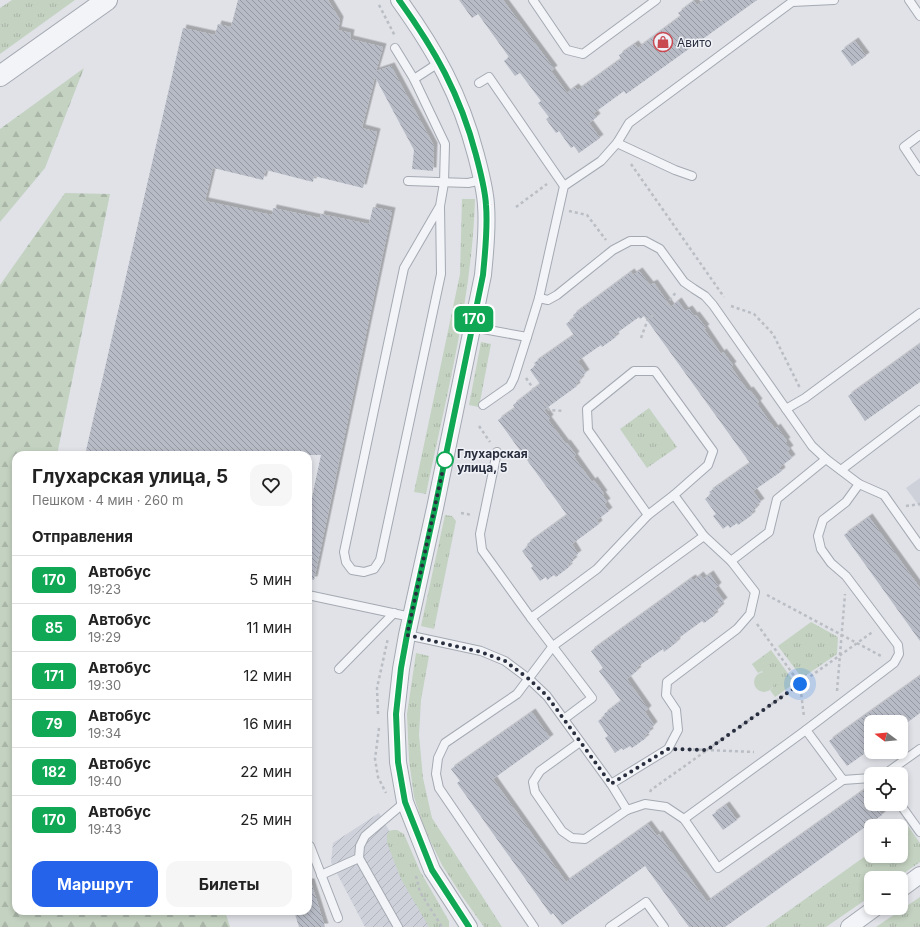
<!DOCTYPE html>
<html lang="ru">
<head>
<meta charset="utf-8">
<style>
  :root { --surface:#fff; --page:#f6f6f6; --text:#222; --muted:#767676; --line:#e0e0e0; --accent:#2563eb }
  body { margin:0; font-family:Inter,sans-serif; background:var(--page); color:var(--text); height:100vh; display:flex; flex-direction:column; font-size:15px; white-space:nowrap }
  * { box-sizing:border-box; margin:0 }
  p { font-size:13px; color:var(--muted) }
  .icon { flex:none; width:22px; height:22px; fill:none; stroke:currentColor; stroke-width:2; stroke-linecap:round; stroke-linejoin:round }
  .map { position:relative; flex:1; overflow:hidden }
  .details { position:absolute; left:12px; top:451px; width:300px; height:464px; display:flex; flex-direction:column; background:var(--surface); border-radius:12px; box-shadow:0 2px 6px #0003 }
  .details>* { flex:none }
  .badge { padding:0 8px; border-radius:6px; font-size:14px; line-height:26px }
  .needle { width:26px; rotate:286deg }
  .controls { position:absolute; left:864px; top:715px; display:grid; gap:8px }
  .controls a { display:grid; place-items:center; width:44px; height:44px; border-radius:8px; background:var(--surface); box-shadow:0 2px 6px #0003; font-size:20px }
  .you { position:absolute; width:20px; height:20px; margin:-10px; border:3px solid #fff; border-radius:50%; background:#1a73e8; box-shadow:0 0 0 6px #1a73e833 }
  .map>.badge { position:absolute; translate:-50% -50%; box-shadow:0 0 0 2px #fff }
  h2 { padding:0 20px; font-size:15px; line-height:36px }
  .round { display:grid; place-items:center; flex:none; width:42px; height:42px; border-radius:12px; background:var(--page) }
  .summary { display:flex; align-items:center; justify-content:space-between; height:68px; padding:0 20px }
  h1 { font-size:19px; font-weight:700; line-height:30px }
  .action { display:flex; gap:8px; margin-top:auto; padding:8px 20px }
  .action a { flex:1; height:46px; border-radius:12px; background:var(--accent); color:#fff; font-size:16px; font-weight:700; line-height:46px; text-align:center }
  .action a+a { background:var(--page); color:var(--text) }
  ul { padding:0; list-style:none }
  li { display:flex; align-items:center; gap:12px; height:48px; padding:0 20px; border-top:1px solid var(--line) }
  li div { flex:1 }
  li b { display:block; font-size:15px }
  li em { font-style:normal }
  li .badge { min-width:44px; font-weight:700; text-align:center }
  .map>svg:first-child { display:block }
  .built { fill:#ced1da }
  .industrial { fill:url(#industrial-furrows) }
  .grass { fill:url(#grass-tufts) }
  .forest { fill:url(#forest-firs) }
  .garden { fill:#c4d2c1 }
  .building { fill:url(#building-back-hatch); filter:url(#shadow) }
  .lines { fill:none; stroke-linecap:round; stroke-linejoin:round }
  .service-casing { stroke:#a5a9b2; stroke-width:10 }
  .minor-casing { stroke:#a5a9b2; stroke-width:18 }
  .tertiary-casing { stroke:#a5a9b2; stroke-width:22 }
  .path { stroke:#babdc3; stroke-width:2.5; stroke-dasharray:3 3; stroke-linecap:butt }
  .service { stroke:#f2f4f7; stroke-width:8 }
  .minor { stroke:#f2f4f7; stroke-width:16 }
  .tertiary { stroke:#f2f4f7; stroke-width:20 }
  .line-casing { stroke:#fff; stroke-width:9 }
  .line { stroke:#10a855; stroke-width:6 }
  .walk { stroke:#292f3f; stroke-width:4; stroke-dasharray:0 7.2 }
  .stop-dot { fill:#fff; stroke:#10a855; stroke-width:2 }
  .labels { text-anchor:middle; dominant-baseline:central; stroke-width:3; stroke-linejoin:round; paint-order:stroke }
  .poi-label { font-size:12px; fill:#292f3f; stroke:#eff1f6; text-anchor:start }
  .stop-label { font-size:12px; font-weight:bold; fill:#292f3f; stroke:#eff1f6; text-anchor:start }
</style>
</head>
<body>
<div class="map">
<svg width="920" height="927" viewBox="0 0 920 927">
  <defs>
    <pattern id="industrial-furrows" width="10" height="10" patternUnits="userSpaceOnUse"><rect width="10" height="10" fill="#ced1da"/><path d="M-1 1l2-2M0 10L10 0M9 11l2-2" fill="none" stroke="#b1b4bc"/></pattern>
    <pattern id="grass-tufts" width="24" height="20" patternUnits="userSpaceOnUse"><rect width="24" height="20" fill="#c4d2c1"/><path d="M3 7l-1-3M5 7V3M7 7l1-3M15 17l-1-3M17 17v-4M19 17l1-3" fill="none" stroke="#a8b5a7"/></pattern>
    <pattern id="forest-firs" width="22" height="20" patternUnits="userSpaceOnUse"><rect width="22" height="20" fill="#c4d2c1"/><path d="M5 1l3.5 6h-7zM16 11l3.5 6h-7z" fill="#a8b5a7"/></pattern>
    <pattern id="building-back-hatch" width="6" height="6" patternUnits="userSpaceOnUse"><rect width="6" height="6" fill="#b7bbc5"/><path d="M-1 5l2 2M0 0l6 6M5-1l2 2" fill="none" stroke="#9598a1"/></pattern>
    <filter id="shadow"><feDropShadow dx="3.5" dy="-3.5" stdDeviation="0" flood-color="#0004"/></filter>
  </defs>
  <rect width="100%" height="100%" fill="#e0e2e8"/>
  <path class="built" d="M920 478V507L906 488Z"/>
  <path class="industrial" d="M379 813 445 927H365L331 862 333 843Z"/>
  <g class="grass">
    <path d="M12 0H75L0 54V8Z"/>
    <path d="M462 199H475C472 299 446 397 426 494L414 492 460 274Z"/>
    <path d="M481 342 491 344 479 407 469 405Z"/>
    <path d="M649 408 677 447 647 468 620 429Z"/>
    <path d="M445 515 452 516 456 521 434 629 421 626Z"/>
    <path d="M811 622 838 637 837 654 802 678 778 646Z"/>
    <path d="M771 650 795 683 775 697 770 690 773 687 762 671 758 673 752 664Z"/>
    <path d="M416 653 429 656 421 700 419 735 423 778 432 818 502 927H484L462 896 442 865 425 830 414 797 409 760 407 714Z"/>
    <path d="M908 826 920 843V862L897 878H871V896L826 927H766L871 852V856H901V830Z"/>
    <path d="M393 830H397L404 834 420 871 449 921V927H429L401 879 387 843V835L389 831Z"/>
    <path d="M920 897V927H876Z"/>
  </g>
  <g class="forest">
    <path d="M84 68 45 168 0 222V129Z"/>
    <path d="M65 193 110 194 57 455H16V911H225L230 927H0V285Z"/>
  </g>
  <circle class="garden" cx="764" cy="682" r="10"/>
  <g class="building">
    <path d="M238 0H328L340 20 338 30 351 33 350 39 383 47 376 71 391 66 434 146 433 171 412 169 414 150 375 77 362 128 377 132 363 188 314 176 313 182 266 170 263 180 213 168 205 201 272 215 273 208 320 218 321 214 369 224 373 207 392 211 314 580 308 579V516L321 455H85L183 28 215 35 218 24 231 27Z"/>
    <path d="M459 0H503L554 69 551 71 567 93 575 87 578 90 621 59 619 55 635 44 638 48 681 16 678 13 694 1 697 5 704 0H757L626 94 624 91 594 113 597 117 589 123 600 138 579 153 574 146 571 148 559 131 556 133 546 119 549 117 538 103 541 101 520 73 515 76 504 61 509 57 478 14 472 18Z"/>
    <path d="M855 41 866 56 852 66 841 51Z"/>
    <path d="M639 271 650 285 654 283 671 307 678 301 685 311 689 309 694 316 696 315 706 328 704 329 721 354 723 352 733 365 731 367 748 391 750 390 759 402 757 404 775 429 777 427 787 441 785 442 790 449 787 451 792 458 780 467 782 471 753 491 761 502 755 506 756 508 751 513 752 515 738 525 737 523 730 528 728 525 723 529 713 516 716 514 705 499 711 494 709 492 750 463 644 316 640 319 639 317 614 335 616 337 602 347 601 345 578 361 586 373 580 377 581 379 576 384 577 386 544 410 550 418 548 420 566 444 567 443 576 455 574 457 592 482 594 480 604 494 602 495 607 502 604 504 609 511 597 520 599 524 572 544 578 554 572 558 574 560 568 565 569 567 556 577 554 575 547 580 546 577 540 581 531 568 533 566 522 551 528 546 527 544 567 515 498 420 515 408 513 405 540 384 530 370 536 365 534 363 574 335 566 324 575 317 573 315 631 272 633 275Z"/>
    <path d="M920 344V382L865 421 848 396Z"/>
    <path d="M869 517 920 588V641L844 535Z"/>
    <path d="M710 574 718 586 715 589 724 601 719 605 721 607 713 613 715 615 704 623 702 621 676 640 677 642 664 652 663 649 636 668 638 670 627 679 648 709 645 712 654 725 649 730 650 732 644 736 646 738 632 748 630 746 623 750 622 748 615 753 605 738 608 736 598 721 605 716 604 714 621 701 599 671 603 668 591 651 692 578 694 580 700 575 703 579Z"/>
    <path d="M920 676V713L908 722H871V749L847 766 829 741Z"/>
    <path d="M532 712 550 738 493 779 566 882 648 824 657 836 659 834 707 902 864 790 871 799V804H874L882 815 725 927H689L645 866 562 925 553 913 551 915 457 783 460 781 451 769Z"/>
    <path d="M726 805 737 820 723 830 712 815Z"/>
    <path d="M308 882H311L325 927H299L294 911H308Z"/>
  </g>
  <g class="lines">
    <defs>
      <g id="service">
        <path d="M533 0 567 50 583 54 656 0"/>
        <path d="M909 0 920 16"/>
        <path d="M395 48 414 79 445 144 444 183 440 206 441 274 380 560 374 569 364 572 352 570 346 562 344 552 404 268 440 206"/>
        <path d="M414 79 440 62"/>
        <path d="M479 83 489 77 564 186"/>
        <path d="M920 135 904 147 920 171"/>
        <path d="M617 143 675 170 692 176"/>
        <path d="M408 181 468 183 482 180"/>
        <path d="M539 298 548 300 557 295 613 250 630 241H645L660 249 684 282 694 289 705 296 713 305 812 446 826 459 859 484 846 502 823 520 818 536 821 549 831 563 846 576 898 645 899 654 894 663 806 730 843 780 871 778"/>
        <path d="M472 327 527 337 539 298 564 186 601 161 617 143 629 123 792 2 834 0"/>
        <path d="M483 405 510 386 514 378 527 337"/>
        <path d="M786 409 805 398 920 313"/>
        <path d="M497 452 480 534 482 550 531 618 597 569 648 515 674 495"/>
        <path d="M841 470 920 410"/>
        <path d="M859 484 884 495 920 546"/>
        <path d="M648 515 588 430 587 409 634 371H655L713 451 708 465 674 495 704 536 731 561 769 532 777 499 826 459"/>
        <path d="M308 595 411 617"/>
        <path d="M531 618 592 698 564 719"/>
        <path d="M407 635 481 651 505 661 529 679 547 696 611 784 627 810 645 804 666 807 684 819 718 868 843 780"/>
        <path d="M339 669 394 613"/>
        <path d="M580 742 540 771 533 782 535 792 562 831 572 838 585 839 627 810"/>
        <path d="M885 774 920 749"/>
        <path d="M611 784 668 749 678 730 676 710 666 695 667 682 737 629 750 614 755 592 731 561"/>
        <path d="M900 804 920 832"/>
        <path d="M684 819 806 730"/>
        <path d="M310 846 338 918"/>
        <path d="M321 875 359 858"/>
        <path d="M398 927 359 858 360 846 365 836 405 802"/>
        <path d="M534 927 439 788 436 774 438 758 445 743 517 694 553 646 704 536"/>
        <path d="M610 927 646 902 664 927"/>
      </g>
      <g id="minor">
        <path d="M399 0C435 50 460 94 476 155 480 171 485 188 486 205 488 229 485 252 483 275L435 508 407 635 401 669 396 714 398 762 405 802 432 870 469 927"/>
        <path d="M901 889 920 875"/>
        <path d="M849 927 875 908"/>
      </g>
      <path id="tertiary" d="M0 76 107 0"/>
    </defs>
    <use href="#service" class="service-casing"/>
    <use href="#minor" class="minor-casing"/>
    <use href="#tertiary" class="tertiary-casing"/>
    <g class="path">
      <path d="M379 5 395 36"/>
      <path d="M631 164 724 297"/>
      <path d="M516 207 547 184"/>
      <path d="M569 211 587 215 606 240"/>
      <path d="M666 305 677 291"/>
      <path d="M731 306 754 314 773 334 800 388"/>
      <path d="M641 338 648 319 653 315"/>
      <path d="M526 378 535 391"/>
      <path d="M544 403 549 410 564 411"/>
      <path d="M479 426 490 442"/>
      <path d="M906 506 920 504"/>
      <path d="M461 513 472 515"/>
      <path d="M767 595 883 657"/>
      <path d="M757 624 800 684 804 717"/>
      <path d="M837 691 845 594"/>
      <path d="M378 714 377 688 388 638"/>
      <path d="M379 728 375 759 378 777 386 793"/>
      <path d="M681 749 754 752"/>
      <path d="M650 792 651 790 874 631"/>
      <path d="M416 876 420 892 442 927"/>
      <path d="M890 912 896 908"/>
    </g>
    <use href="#service" class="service"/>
    <use href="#minor" class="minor"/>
    <use href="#tertiary" class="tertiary"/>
  </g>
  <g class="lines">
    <defs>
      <path id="line" d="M399 0C435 50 460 94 476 155 480 171 485 188 486 205 488 229 485 252 483 275L435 508 407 635 401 668 396 714 398 762 405 802 432 870 469 927"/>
    </defs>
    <use href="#line" class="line-casing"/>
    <use href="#line" class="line"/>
    <path class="walk" d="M445 460 407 635 481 652 505 661 529 679 547 696 611 784 668 749 707 750 800 684"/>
  </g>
  <defs>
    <symbol id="shop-ring" viewBox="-11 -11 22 22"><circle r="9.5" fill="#eff1f6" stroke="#c94951" stroke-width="1.5"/><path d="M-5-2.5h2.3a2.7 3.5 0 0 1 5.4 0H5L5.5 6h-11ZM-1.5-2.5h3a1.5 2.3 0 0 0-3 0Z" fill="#c94951"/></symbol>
  </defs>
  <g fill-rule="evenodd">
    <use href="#shop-ring" x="652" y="31" width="22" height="22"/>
  </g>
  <circle class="stop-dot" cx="445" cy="460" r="8"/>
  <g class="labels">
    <g class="poi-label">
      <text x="677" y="42">Авито</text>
    </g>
    <g class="stop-label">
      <text x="457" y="453">Глухарская<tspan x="457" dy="14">улица, 5</tspan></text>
    </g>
  </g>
</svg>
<div class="controls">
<a><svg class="needle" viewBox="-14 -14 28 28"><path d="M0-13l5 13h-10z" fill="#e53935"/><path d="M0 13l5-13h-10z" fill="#767676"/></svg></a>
<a><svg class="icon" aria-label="locate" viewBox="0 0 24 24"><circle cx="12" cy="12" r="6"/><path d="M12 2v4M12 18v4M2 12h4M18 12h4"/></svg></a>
<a>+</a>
<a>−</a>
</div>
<div class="you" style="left:800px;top:684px"></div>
<b class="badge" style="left:474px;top:319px;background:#10a855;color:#fff">170</b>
<section class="details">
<div class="summary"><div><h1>Глухарская улица, 5</h1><p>Пешком · 4 мин · 260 m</p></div><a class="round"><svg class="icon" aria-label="heart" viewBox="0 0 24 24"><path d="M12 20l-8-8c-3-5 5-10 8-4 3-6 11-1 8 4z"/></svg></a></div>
<h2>Отправления</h2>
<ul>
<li><span class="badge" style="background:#10a855;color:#fff">170</span><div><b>Автобус</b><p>19:23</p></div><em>5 мин</em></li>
<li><span class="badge" style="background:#10a855;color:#fff">85</span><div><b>Автобус</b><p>19:29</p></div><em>11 мин</em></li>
<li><span class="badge" style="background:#10a855;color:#fff">171</span><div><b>Автобус</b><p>19:30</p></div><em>12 мин</em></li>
<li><span class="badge" style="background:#10a855;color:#fff">79</span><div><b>Автобус</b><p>19:34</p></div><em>16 мин</em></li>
<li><span class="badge" style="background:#10a855;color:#fff">182</span><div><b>Автобус</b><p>19:40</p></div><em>22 мин</em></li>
<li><span class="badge" style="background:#10a855;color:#fff">170</span><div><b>Автобус</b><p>19:43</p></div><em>25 мин</em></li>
</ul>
<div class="action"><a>Маршрут</a><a>Билеты</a></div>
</section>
</div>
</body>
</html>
